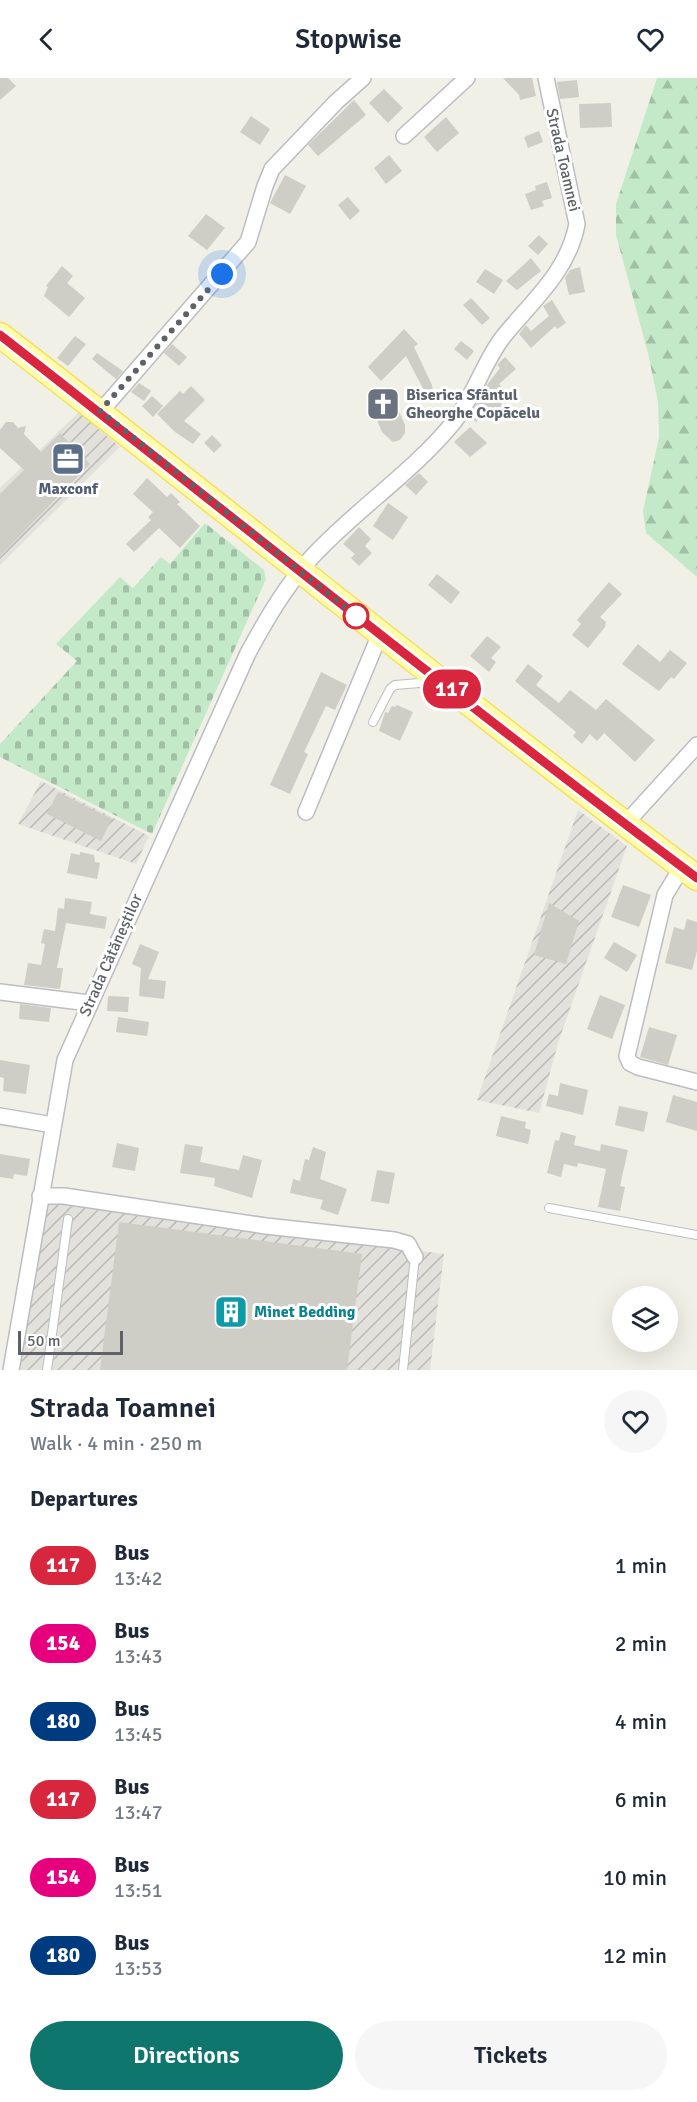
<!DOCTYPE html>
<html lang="en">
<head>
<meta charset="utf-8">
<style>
  :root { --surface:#fff; --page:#f6f6f7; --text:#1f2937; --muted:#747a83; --accent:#0f766e }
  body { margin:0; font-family:Signika,sans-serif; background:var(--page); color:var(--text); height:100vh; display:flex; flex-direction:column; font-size:22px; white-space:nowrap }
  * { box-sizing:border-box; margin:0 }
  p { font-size:20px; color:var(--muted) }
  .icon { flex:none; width:33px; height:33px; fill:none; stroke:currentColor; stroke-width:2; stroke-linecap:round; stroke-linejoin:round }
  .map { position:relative; height:1292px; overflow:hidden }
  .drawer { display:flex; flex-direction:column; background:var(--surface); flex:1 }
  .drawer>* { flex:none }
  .badge { padding:0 12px; border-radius:20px; font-size:21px; line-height:39px }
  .controls { position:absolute; left:612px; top:1208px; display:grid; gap:12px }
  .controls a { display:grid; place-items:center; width:66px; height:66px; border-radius:50%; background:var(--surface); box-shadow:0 6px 24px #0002; font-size:30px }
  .scale { position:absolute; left:18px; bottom:15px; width:105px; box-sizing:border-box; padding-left:6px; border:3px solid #5e6167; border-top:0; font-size:16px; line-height:21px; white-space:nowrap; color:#5e6167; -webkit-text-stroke:4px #fff; paint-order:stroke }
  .you { position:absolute; width:30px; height:30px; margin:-15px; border:4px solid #fff; border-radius:50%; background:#1a73e8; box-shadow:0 0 0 9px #1a73e833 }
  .map>.badge { position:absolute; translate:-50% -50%; box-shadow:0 0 0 3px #fff }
  h2 { padding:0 30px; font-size:22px; line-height:54px }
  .round { display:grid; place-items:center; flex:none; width:63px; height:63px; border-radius:32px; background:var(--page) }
  .overview { display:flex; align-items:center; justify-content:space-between; height:102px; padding:0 30px }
  h1 { font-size:28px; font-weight:600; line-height:45px }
  .cta { display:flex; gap:12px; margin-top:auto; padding:12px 30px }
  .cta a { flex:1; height:69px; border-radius:36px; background:var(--accent); color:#fff; font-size:24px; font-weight:600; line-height:69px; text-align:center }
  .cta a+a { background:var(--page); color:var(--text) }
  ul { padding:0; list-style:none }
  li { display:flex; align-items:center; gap:18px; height:78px; padding:0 30px }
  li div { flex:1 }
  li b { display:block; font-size:22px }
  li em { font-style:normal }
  li .badge { min-width:66px; font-weight:700; text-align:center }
  header { display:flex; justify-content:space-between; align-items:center; height:78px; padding:0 30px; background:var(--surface); font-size:27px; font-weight:600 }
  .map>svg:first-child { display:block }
  .industrial { fill:url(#industrial-furrows) }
  .forest { fill:url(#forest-firs) }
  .cemetery { fill:url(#cemetery-stones) }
  .building { fill:#cecdc6 }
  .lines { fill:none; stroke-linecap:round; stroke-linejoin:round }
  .lane-casing { stroke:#bbbdc2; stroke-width:10 }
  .street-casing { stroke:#bbbdc2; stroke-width:18 }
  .primary-casing { stroke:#f6df5a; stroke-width:27 }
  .lane { stroke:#fff; stroke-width:8 }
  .street { stroke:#fff; stroke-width:15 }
  .primary { stroke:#fffdad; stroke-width:24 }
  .line-casing { stroke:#fff; stroke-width:14 }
  .line { stroke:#d7263d; stroke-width:9 }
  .walk { stroke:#5e6167; stroke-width:6; stroke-dasharray:0 10.8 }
  .stop-dot { fill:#fff; stroke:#d7263d; stroke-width:3 }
  .labels { text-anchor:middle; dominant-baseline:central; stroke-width:6; stroke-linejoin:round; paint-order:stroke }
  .street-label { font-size:16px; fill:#5e6167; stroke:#fff }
  .worship-label { font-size:16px; font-weight:bold; fill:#5b616d; stroke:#fff; text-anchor:start }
  .service-label { font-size:16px; font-weight:bold; fill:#4e5e75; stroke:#fff }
  .culture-label { font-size:16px; font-weight:bold; fill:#0d838f; stroke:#fff; text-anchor:start }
</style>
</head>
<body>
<header><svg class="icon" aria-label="back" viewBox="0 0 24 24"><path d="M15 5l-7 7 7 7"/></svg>Stopwise<svg class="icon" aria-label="heart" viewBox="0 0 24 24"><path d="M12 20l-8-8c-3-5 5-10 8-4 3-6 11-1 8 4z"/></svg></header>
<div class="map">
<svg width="697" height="1292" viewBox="0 0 697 1292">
  <defs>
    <pattern id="industrial-furrows" width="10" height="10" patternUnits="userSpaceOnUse" patternTransform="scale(1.5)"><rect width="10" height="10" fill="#e2e1db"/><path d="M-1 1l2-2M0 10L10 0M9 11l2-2" fill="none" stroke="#babab5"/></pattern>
    <pattern id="forest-firs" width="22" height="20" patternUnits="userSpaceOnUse" patternTransform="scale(1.5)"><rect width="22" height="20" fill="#c3e9c8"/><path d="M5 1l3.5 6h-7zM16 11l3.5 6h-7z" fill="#a2c0a6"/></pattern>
    <pattern id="cemetery-stones" width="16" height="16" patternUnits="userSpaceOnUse" patternTransform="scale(1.5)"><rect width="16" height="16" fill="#c3e9c8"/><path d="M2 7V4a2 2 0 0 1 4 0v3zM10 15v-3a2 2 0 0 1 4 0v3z" fill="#a2c0a6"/></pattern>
  </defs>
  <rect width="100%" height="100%" fill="#f1f0e7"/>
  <g class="industrial">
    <path d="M79 334 120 369 0 487V410Z"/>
    <path d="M41 703 149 758 136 786 18 746Z"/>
    <path d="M578 732 627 768 559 962 539 1035 477 1022Z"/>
    <path d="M47 1122 444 1176 430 1292H20Z"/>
  </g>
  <path class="forest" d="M657 0H697V499L646 455 643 433 659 359 658 324 648 275 616 157V126Z"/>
  <path class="cemetery" d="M205 445 264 492 266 501 152 756 0 679V666L77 583 56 566 120 499 133 510 161 479 170 486Z"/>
  <g class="building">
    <path d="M0 0H8L16 8 0 22Z"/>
    <path d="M503 0H532L536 18 520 22 519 17Z"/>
    <path d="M577 2 579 19 560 21 557 4Z"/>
    <path d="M384 11 403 30 388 45 369 25Z"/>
    <path d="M354 22 366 37 318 78 308 67Z"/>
    <path d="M611 25 612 49 580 50 579 26Z"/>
    <path d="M251 38 270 51 260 67 240 54Z"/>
    <path d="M446 39 459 55 437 74 424 59Z"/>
    <path d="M539 53 543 64 528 70 524 59Z"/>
    <path d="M389 77 402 93 386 106 374 90Z"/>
    <path d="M285 97 306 108 290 136 270 125Z"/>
    <path d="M547 104 552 120 542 123 544 128 531 132 525 116 536 112 535 108Z"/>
    <path d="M348 119 360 133 350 142 338 127Z"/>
    <path d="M206 136 225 150 207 172 188 158Z"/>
    <path d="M539 157 548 166 538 177 528 168Z"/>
    <path d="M531 180 541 193 517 212 506 203Z"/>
    <path d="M62 188 73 198 67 205 85 220 69 239 44 218 48 209 46 208Z"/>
    <path d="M580 189 585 214 569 217 565 200 570 192Z"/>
    <path d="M485 191 503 202 494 216 476 204Z"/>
    <path d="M471 220 490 240 482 247 463 227Z"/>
    <path d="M552 222 566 245 557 251 555 248 531 270 519 256 526 247 531 253 549 238 543 228Z"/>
    <path d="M404 251 418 266 414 269 432 307 433 313 426 316 406 278 381 303 368 289Z"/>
    <path d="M75 258 86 266 68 288 57 280Z"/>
    <path d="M461 263 474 273 467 282 454 271Z"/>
    <path d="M172 266 187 279 179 288 164 275Z"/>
    <path d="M97 275 123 293 116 301 92 281Z"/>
    <path d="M505 279 516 291 499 306 502 309 494 316 486 308 500 290 497 287Z"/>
    <path d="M139 305 151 313 144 323 131 314Z"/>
    <path d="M191 308 205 322 184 343 201 356 193 366 175 354 157 336 180 313 183 316Z"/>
    <path d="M388 309 405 347V355L400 362 393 364 382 354 367 318Z"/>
    <path d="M490 313 506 331 497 339 490 331 476 344 470 338 477 325Z"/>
    <path d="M152 318 163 328 153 339 142 328Z"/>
    <path d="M6 344H13L18 350 26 348 24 356 41 374 60 355 90 386 0 478V416L24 392 0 370V352Z"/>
    <path d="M470 349 487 365 470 379 454 364Z"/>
    <path d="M212 357 222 367 214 375 204 365Z"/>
    <path d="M419 395 428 404 416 417 405 407Z"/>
    <path d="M147 400 167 419 171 415 180 424 177 426 200 448 180 470 159 450 134 474 126 466 151 442 148 439 153 434 133 416Z"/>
    <path d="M388 425 408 439 393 462 373 448Z"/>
    <path d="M359 449 371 461 365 468 372 475 359 488 351 480 355 476 343 466Z"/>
    <path d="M437 496 460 514 451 526 428 507Z"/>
    <path d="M609 504 622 516 600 539 606 544 605 549 588 570 572 557 581 546 577 542Z"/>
    <path d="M487 558 501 569 491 580 496 584 489 594 470 578Z"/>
    <path d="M638 566 660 584 670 572 687 585 674 601 671 599 659 613 622 586Z"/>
    <path d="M528 586 543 598 536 607 559 625 570 612 596 632 606 621 655 662 635 684 604 655 597 663 590 656 582 666 573 658 576 654 515 603Z"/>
    <path d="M321 594 347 607 335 632 326 628 304 674 308 676 290 716 270 707Z"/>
    <path d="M397 627 413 634 400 663 379 653 385 634 388 635 392 628 395 629Z"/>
    <path d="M58 714 112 741 101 763 47 736Z"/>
    <path d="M80 774 94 777 95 784 100 785 97 801 67 795 71 775 80 777Z"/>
    <path d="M623 807 651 817 639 849 611 839Z"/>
    <path d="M65 820 92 824 90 836 107 839 105 851 66 845 57 890H63L60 911 24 907 28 885 41 887 45 866 41 865 44 851 55 853 58 830 64 831Z"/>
    <path d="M549 825 579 843 566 886 534 877Z"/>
    <path d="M687 841 697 844V873L692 892 665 885 674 849 684 852Z"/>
    <path d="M614 864 637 877 627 894 604 880Z"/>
    <path d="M140 866 159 874 148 901 166 903 164 921 139 918 141 890 132 886Z"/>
    <path d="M600 917 625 927 612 961 587 951Z"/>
    <path d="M108 918 129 919 128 934 107 933Z"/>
    <path d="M20 926 51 930 49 944 19 941Z"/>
    <path d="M118 939 149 944 147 958 116 954Z"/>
    <path d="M649 949 677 957 668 987 640 979Z"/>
    <path d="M0 982 30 987 26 1016 3 1013 4 1000 0 999Z"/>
    <path d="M560 1005 588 1012 583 1037 546 1028 549 1016 558 1018Z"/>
    <path d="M673 1017 697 1024V1053L666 1044Z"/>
    <path d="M619 1028 648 1034 644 1054 615 1047Z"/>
    <path d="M501 1038 526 1044 525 1050 531 1052 528 1066 496 1058Z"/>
    <path d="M561 1054 576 1058 574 1067 600 1073 601 1066 628 1072 620 1108 625 1109 620 1133 598 1129 606 1091 578 1085 577 1089 564 1086 561 1099 547 1095 555 1062 559 1063Z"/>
    <path d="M117 1065 139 1070 135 1093 112 1089Z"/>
    <path d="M185 1066 203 1069 200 1084 239 1092 243 1077 262 1082 252 1120 214 1108 215 1100 180 1095Z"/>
    <path d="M313 1069 326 1074 320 1101 347 1111 338 1137 320 1131 323 1122 290 1115 293 1101 300 1103 305 1081 309 1082Z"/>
    <path d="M0 1076 30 1081 27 1098 14 1096 13 1101 0 1099Z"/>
    <path d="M377 1092 395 1095 389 1126 371 1123Z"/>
    <path d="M119 1144 362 1176 347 1292H100Z"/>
  </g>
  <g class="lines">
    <defs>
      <g id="lane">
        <path d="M373 644 390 611 395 607 432 604"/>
        <path d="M549 1130 697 1157"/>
        <path d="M47 1292 68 1141"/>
        <path d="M403 1292 415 1179"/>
      </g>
      <g id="street">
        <path d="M404 58 467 0"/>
        <path d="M101 333 248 164 265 108 272 91 336 24 363 0"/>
        <path d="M306 734 380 556"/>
        <path d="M626 745 697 667"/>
        <path d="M682 789 665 817 627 978 630 985 638 989 697 1004"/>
        <path d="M0 914 89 925"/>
        <path d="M0 1038 53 1047"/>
        <path d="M40 1118H64L266 1148 394 1162 408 1166 415 1179"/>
        <path d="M11 1292 65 982 248 575C266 542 285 509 311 480 355 432 411 396 453 345 474 319 483 285 503 259 532 223 568 194 577 146L546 0"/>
      </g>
      <path id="primary" d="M0 257C233 437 461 623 697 800"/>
    </defs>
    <use href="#lane" class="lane-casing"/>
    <use href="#street" class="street-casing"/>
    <use href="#primary" class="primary-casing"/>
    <use href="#lane" class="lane"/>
    <use href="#street" class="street"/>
    <use href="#primary" class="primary"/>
  </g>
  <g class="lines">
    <defs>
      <path id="line" d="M0 257C232 438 461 624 697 800"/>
    </defs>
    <use href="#line" class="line-casing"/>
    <use href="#line" class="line"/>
    <path class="walk" d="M222 196 100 333 364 544 356 538"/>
  </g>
  <defs>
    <symbol id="church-square" viewBox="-11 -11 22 22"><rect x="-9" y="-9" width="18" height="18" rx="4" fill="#6b7280" stroke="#fff"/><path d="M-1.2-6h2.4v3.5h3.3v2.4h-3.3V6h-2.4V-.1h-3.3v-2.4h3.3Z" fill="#fff"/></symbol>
    <symbol id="office-square" viewBox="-11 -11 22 22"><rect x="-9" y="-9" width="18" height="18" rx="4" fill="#5c6f8a" stroke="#fff"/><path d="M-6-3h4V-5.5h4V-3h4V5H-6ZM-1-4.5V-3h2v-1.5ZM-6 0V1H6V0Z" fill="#fff"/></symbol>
    <symbol id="building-square" viewBox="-11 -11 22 22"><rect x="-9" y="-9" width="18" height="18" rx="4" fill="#0f9aa8" stroke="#fff"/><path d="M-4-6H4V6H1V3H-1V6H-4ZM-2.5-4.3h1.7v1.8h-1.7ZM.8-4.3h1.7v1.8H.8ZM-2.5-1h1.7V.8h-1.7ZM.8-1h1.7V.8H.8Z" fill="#fff"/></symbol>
  </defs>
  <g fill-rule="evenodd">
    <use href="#church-square" x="364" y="307" width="38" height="38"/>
    <use href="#office-square" x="49" y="362" width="38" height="38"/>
    <use href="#building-square" x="212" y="1215" width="38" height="38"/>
  </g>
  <circle class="stop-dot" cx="356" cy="538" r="12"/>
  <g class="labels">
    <g class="street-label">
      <text transform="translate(563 82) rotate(77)">Strada Toamnei</text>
      <text transform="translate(111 877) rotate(-66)">Strada Cătăneștilor</text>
    </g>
    <g class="worship-label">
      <text x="406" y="317">Biserica Sfântul<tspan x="406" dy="18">Gheorghe Copăcelu</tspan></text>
    </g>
    <g class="service-label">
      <text x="68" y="411">Maxconf</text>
    </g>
    <g class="culture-label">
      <text x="254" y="1234">Minet Bedding</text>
    </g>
  </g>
</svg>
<div class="controls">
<a><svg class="icon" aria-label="layers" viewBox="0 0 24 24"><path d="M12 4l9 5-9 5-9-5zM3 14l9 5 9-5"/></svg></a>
</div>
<div class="scale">50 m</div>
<div class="you" style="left:222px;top:196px"></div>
<b class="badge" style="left:452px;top:611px;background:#d7263d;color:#fff">117</b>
</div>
<section class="drawer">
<div class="overview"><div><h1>Strada Toamnei</h1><p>Walk · 4 min · 250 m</p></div><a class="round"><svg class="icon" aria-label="heart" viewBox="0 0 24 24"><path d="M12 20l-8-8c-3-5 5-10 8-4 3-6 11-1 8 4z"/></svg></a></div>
<h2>Departures</h2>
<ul>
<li><span class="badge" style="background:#d7263d;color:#fff">117</span><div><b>Bus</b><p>13:42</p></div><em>1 min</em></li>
<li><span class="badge" style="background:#e6007e;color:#fff">154</span><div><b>Bus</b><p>13:43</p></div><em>2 min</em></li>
<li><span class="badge" style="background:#003b80;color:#fff">180</span><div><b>Bus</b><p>13:45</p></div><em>4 min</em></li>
<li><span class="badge" style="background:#d7263d;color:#fff">117</span><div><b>Bus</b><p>13:47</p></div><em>6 min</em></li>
<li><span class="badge" style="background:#e6007e;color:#fff">154</span><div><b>Bus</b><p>13:51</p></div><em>10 min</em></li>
<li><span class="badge" style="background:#003b80;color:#fff">180</span><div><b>Bus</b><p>13:53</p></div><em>12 min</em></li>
</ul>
<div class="cta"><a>Directions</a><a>Tickets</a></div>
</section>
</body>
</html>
